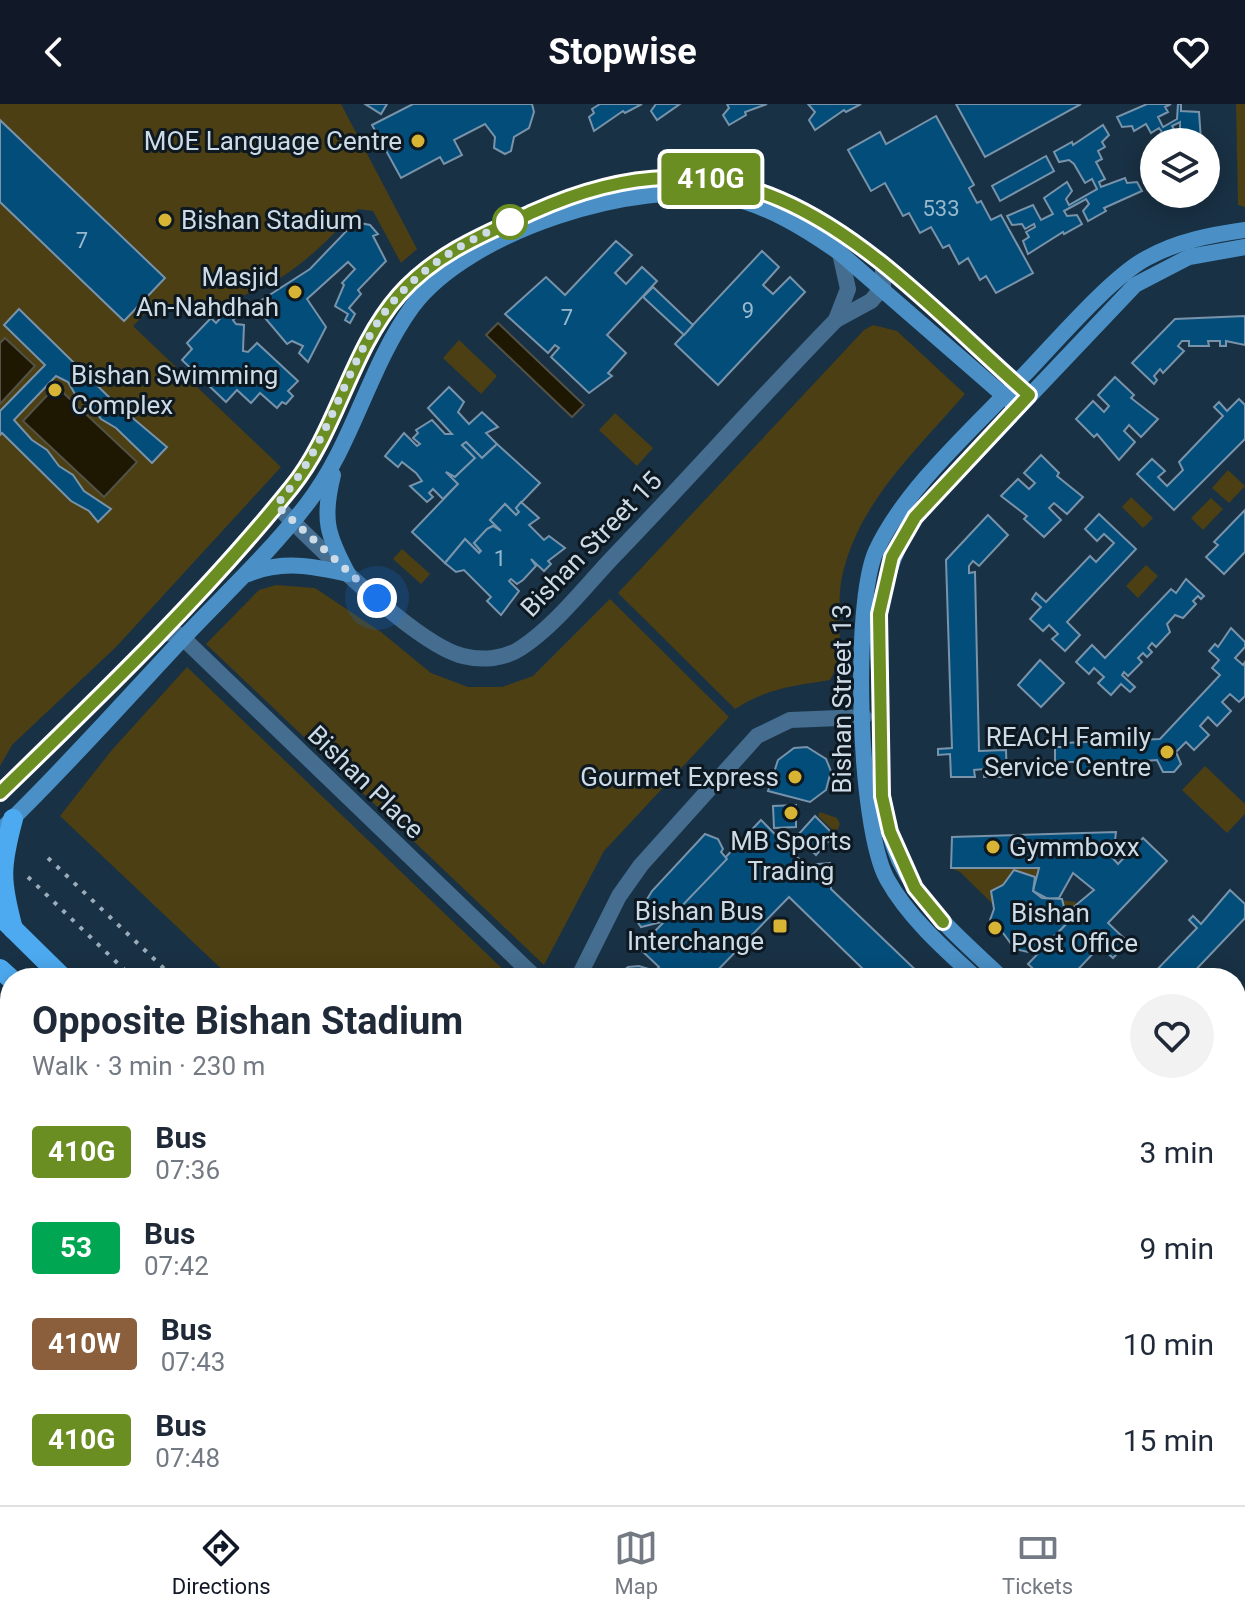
<!DOCTYPE html>
<html lang="en">
<head>
<meta charset="utf-8">
<style>
  :root { --surface:#fff; --page:#f2f2f3; --text:#1f2937; --muted:#747a83; --line:#e0e1e3; --accent:#111827 }
  body { margin:0; font-family:Roboto,sans-serif; background:var(--page); color:var(--text); height:100vh; display:flex; flex-direction:column; font-size:30px; white-space:nowrap }
  * { box-sizing:border-box; margin:0 }
  p { font-size:26px; color:var(--muted) }
  .icon { flex:none; width:44px; height:44px; fill:none; stroke:currentColor; stroke-width:2; stroke-linecap:round; stroke-linejoin:round }
  .map { position:relative; flex:1; overflow:hidden }
  .details { position:absolute; left:0px; top:864px; width:1246px; height:538px; display:flex; flex-direction:column; background:var(--surface); border-radius:32px 32px 0 0; box-shadow:0 4px 20px #0003 }
  .details>* { flex:none }
  .badge { padding:0 16px; border-radius:6px; font-size:28px; line-height:52px }
  .controls { position:absolute; left:1140px; top:24px; display:grid; gap:16px }
  .controls a { display:grid; place-items:center; width:80px; height:80px; border-radius:50%; background:var(--surface); box-shadow:0 4px 20px #0003; font-size:40px }
  .you { position:absolute; width:40px; height:40px; margin:-20px; border:6px solid #fff; border-radius:50%; background:#1a73e8; box-shadow:0 0 0 12px #1a73e833 }
  .map>.badge { position:absolute; translate:-50% -50%; box-shadow:0 0 0 4px #fff }
  .round { display:grid; place-items:center; flex:none; width:84px; height:84px; border-radius:42px; background:var(--page) }
  .headline { display:flex; align-items:center; justify-content:space-between; height:136px; padding:0 32px }
  h1 { font-size:38px; font-weight:700; line-height:60px }
  ul { padding:0; list-style:none }
  li { display:flex; align-items:center; gap:24px; height:96px; padding:0 32px }
  li div { flex:1 }
  li b { display:block; font-size:30px }
  li em { font-style:normal }
  li .badge { min-width:88px; font-weight:700; text-align:center }
  header { display:flex; justify-content:space-between; align-items:center; height:104px; padding:0 32px; background:var(--accent); color:#fff; font-size:36px; font-weight:700 }
  .tab-bar { display:flex; justify-content:space-around; align-items:center; height:112px; border-top:2px solid var(--line); background:var(--surface); font-size:22px; color:var(--muted) }
  .tab-bar a { display:grid; justify-items:center; gap:4px }
  .tab-bar .active { color:var(--accent) }
  .map>svg:first-child { display:block }
  .green { fill:#4b3f13 }
  .water { fill:#1e1702; stroke:#525247; stroke-width:2 }
  .building { fill:#034d7a; stroke:#7893aa; stroke-width:2 }
  .lines { fill:none; stroke-linecap:round; stroke-linejoin:round }
  .street { stroke:#446d8f; stroke-width:16 }
  .secondary { stroke:#4a90c6; stroke-width:16 }
  .primary { stroke:#4daaf0; stroke-width:20 }
  .rail { stroke:#9bacba; stroke-width:4; stroke-dasharray:4 8; stroke-linecap:butt }
  .line-casing { stroke:#fff; stroke-width:18 }
  .line { stroke:#6b8e23; stroke-width:12 }
  .walk { stroke:#cddbe7; stroke-width:8; stroke-dasharray:0 14.4 }
  .poi-dot { fill:#d7b434; stroke:#0e1821; stroke-width:3 }
  .stop-dot { fill:#fff; stroke:#6b8e23; stroke-width:4 }
  .labels { text-anchor:middle; dominant-baseline:central; stroke-width:6; stroke-linejoin:round; paint-order:stroke }
  .number-label { font-size:22px; fill:#9ab8cc }
  .poi-label { font-size:26px; fill:#cddbe7; stroke:#0e1821; text-anchor:end }
  .street-label { font-size:26px; fill:#cddbe7; stroke:#0e1821 }
</style>
</head>
<body>
<header><svg class="icon" aria-label="back" viewBox="0 0 24 24"><path d="M15 5l-7 7 7 7"/></svg>Stopwise<svg class="icon" aria-label="heart" viewBox="0 0 24 24"><path d="M12 20l-8-8c-3-5 5-10 8-4 3-6 11-1 8 4z"/></svg></header>
<div class="map">
<svg width="1245" height="1401" viewBox="0 0 1245 1401">
  <rect width="100%" height="100%" fill="#193144"/>
  <g class="green">
    <path d="M0 0H341L417 145 401 159 373 107 358 105C286 180 256 201 151 204L133 222 281 363 116 543 12 641 0 662Z"/>
    <path d="M1236 0H1245V103L1238 101Z"/>
    <path d="M873 221 897 227 965 290C917 346 858 398 842 473 835 506 847 549 830 576 794 582 767 584 735 605L618 489 864 226Z"/>
    <path d="M459 236 497 272 481 290 443 254Z"/>
    <path d="M615 309 653 344 637 362 599 326Z"/>
    <path d="M1228 366 1245 382 1229 399 1212 384Z"/>
    <path d="M1131 393 1153 414 1143 424 1122 403Z"/>
    <path d="M1211 394 1223 405 1203 426 1191 414Z"/>
    <path d="M402 445 430 470 421 480 393 455Z"/>
    <path d="M1146 461 1158 472 1138 494 1126 482Z"/>
    <path d="M276 481 315 484 381 528 431 569 468 583H502L533 572 610 495 729 613 604 747 544 861 206 540 259 486Z"/>
    <path d="M187 563 512 874H231L60 712 111 647Z"/>
    <path d="M1205 662 1245 700V710L1227 729 1182 686Z"/>
    <path d="M820 708 837 714 840 720 836 729 818 712Z"/>
    <path d="M951 764H1039L1033 787 1042 794 1076 798 1070 816 1037 850 1012 819 960 768Z"/>
    <path d="M0 916 10 922V971L0 968Z"/>
  </g>
  <g class="water">
    <path d="M498 219 584 301 572 313 486 231Z"/>
    <path d="M5 234 35 262 0 300V239Z"/>
    <path d="M56 282 137 358 104 393 23 317Z"/>
  </g>
  <g class="building">
    <path d="M365 0H387L381 10Z"/>
    <path d="M413 0H532L534 8 529 24 514 33 511 47 505 50 494 44 495 33 485 20 454 36 462 51 444 60 440 53 401 74 372 21Z"/>
    <path d="M600 0H642L625 9 623 7 594 27 589 13 594 9 592 5Z"/>
    <path d="M656 0H680L657 16 651 7Z"/>
    <path d="M727 0H767L745 8 746 11 729 21 723 11 729 4Z"/>
    <path d="M808 0H861L846 8 844 6 815 26 809 16 815 8Z"/>
    <path d="M956 0H1081L985 53Z"/>
    <path d="M1147 0H1171L1165 3 1168 8 1158 13 1163 23 1177 15 1178 0H1181V7L1199 8 1201 36 1190 35 1187 26H1180V18L1172 22 1182 38H1154V43L1151 38 1162 28 1159 24 1151 29 1146 20 1134 27 1132 22 1122 23 1117 13Z"/>
    <path d="M936 12 974 81 969 84 977 99 981 97 991 116 1001 111 1033 169 996 189 986 172 980 176 968 154 959 160 949 141 943 144 931 123 920 129 909 109 903 112 885 79 871 87 848 46 880 28 886 40Z"/>
    <path d="M0 16 165 174 124 217 0 98Z"/>
    <path d="M1103 21 1109 31 1102 38 1105 43 1098 47 1102 55 1096 58 1105 75 1099 78 1101 83 1125 74 1127 79 1137 78 1142 87 1104 104 1106 107 1088 117 1083 107 1089 100 1086 95 1064 107 1067 112 1077 111 1082 120 1064 130 1063 128 1028 150 1023 137 1029 133 1026 128 1035 123 1034 120 1025 125 1022 120 1012 121 1007 112 1033 101 1041 116 1053 110 1044 94 1067 78 1072 87 1066 95 1069 101 1097 85 1092 75 1085 79 1074 60 1069 56 1059 58 1054 48 1072 38 1073 41Z"/>
    <path d="M1046 52 1054 67 1000 97 992 82Z"/>
    <path d="M355 118 370 121 378 130 373 132 386 157 358 186 361 190 349 204 355 210 350 219 345 216 348 210 335 202 344 181 342 179 355 165 348 158 307 195 326 223 308 258 299 249 303 242 292 237 287 240 254 201 310 165Z"/>
    <path d="M616 137 632 151 615 169 626 180 642 163 657 177 607 231 626 249 608 269 612 272 589 289 551 253 559 244 555 241 548 249 505 210 546 173 565 191Z"/>
    <path d="M762 147 779 163 763 181 773 190 790 173 805 188 718 281 675 240Z"/>
    <path d="M653 183 693 221 684 231 643 193Z"/>
    <path d="M19 205 115 299 167 343 152 359 116 324 101 315 89 298 75 290 68 278 56 272 14 316 32 336 47 346 59 362 73 371 84 387 111 405 98 418 89 407 71 397 2 329 0 331V307L45 261 4 221Z"/>
    <path d="M228 206 236 213 233 216 236 220 244 221 243 247 248 248 257 239 298 277 288 287 293 292 286 300 282 298 277 304 260 289 251 299 237 286 226 298 182 256 192 245 187 239 211 214 216 219Z"/>
    <path d="M1245 212V241L1226 237V242H1220V237H1208L1209 242H1189V237H1182L1178 242 1184 247 1163 269 1160 265 1154 272 1157 276 1154 280 1132 259 1175 215Z"/>
    <path d="M1115 273 1134 291 1131 294 1158 315 1141 333 1129 321 1124 327 1135 338 1119 356 1097 330 1094 333 1076 315 1093 297 1104 308 1109 302 1098 291Z"/>
    <path d="M449 283 464 298 458 308 469 320 482 308 498 323 486 329 497 340 482 354 466 338 462 341 475 354 455 373 446 368 458 380 443 395 433 385 429 389 433 393 427 398 410 382 422 377 416 369 402 358 398 363 385 352 404 329 417 342 420 340 413 334 418 329 416 326 432 316 445 330H452L428 304Z"/>
    <path d="M1239 295 1245 301V335L1174 406 1137 370 1152 355 1165 367 1158 373 1167 382 1183 366 1179 358 1223 312 1214 303 1219 298 1227 307Z"/>
    <path d="M466 338 482 354 497 340 540 379 516 404 519 408 516 411 505 400 490 416 501 427 493 422 487 425 474 439 481 447 479 449 465 435 445 459 412 428 458 380 446 368 455 373 475 354 462 341Z"/>
    <path d="M1041 351 1059 369 1057 372 1083 393 1067 410 1054 399 1049 404 1061 416 1044 433 1024 415 1027 412 1001 392 1018 375 1029 385 1035 379 1024 369Z"/>
    <path d="M521 398 539 414 529 421 544 436 549 432 565 444 548 457 551 460 544 467 531 455 536 462 523 476 517 480 511 475 509 477 519 487 501 511 487 497 491 493 464 466 456 468 445 459 465 435 479 449 481 447 474 439 487 425 493 422 501 427 490 416 505 400 516 411 519 408 516 404Z"/>
    <path d="M1245 406V448L1224 470 1206 453 1218 441 1214 438Z"/>
    <path d="M1099 410 1136 445 1067 518 1080 531 1065 547 1052 535 1058 530 1049 521 1043 527 1030 515 1041 503 1032 495 1036 489 1046 498 1090 452 1096 458 1114 439 1104 430 1097 437 1085 425Z"/>
    <path d="M988 411 1008 431 979 462 973 457 969 462V469L975 468 979 647 1006 646 1007 673H984V665L974 666 975 673H951L950 650 938 651V645L952 644 946 456Z"/>
    <path d="M1186 475 1204 492 1201 495 1198 492 1193 497 1196 500 1183 514 1175 511 1167 520 1170 528 1156 543 1152 539 1148 544 1152 548 1147 553 1143 549 1138 554 1142 558 1128 572 1124 568 1122 571 1135 583 1130 588 1121 580 1111 591 1098 579 1104 573 1094 564 1089 570 1076 558 1092 541 1105 554 1171 485 1176 489Z"/>
    <path d="M1231 524 1245 538V543L1235 554 1243 561 1245 558V592L1239 598 1230 590 1222 598 1231 607 1217 622 1208 613 1200 622 1209 631 1194 646 1186 638 1176 648 1181 660 1174 668H1163L1157 656 1144 657V668L1133 669V658H1119L1120 669H1109V657H1098V669L1078 670 1077 658H1066V670H1055V643H1063V639L1160 635 1220 571 1212 564 1219 556 1209 547 1215 540 1218 543Z"/>
    <path d="M1040 556 1064 579 1041 603 1018 581Z"/>
    <path d="M807 643 826 655 831 667 826 686 810 698 768 687 778 656 794 644Z"/>
    <path d="M796 701V723L774 724 773 702Z"/>
    <path d="M815 712 834 731 816 751 797 732Z"/>
    <path d="M761 716 805 761 830 759 831 785 924 874H854L863 865 789 793 710 874H614L628 863 639 862 655 867 659 863 639 844Z"/>
    <path d="M1116 728 1114 745 1109 750 1118 760 1143 734 1167 757 1108 819 1128 838 1113 854 1100 842 1070 874H1043L1028 860 1070 816 1064 811 1094 786 1073 769 1059 794 1048 795 1033 787 1039 764H951L952 733Z"/>
    <path d="M705 730 718 735 723 745 721 748 727 755 677 807 661 818 641 823 637 817 638 810 652 787Z"/>
    <path d="M1014 766 1035 773 1033 787 1042 794 1062 795 1064 803 1058 810 1070 816 1037 850 1015 845 1003 829 989 819 994 805 991 787 1003 781Z"/>
    <path d="M1230 786 1245 800V814L1188 874H1149L1197 824 1189 816 1193 812 1201 820Z"/>
    <path d="M1236 962 1245 970V1009L1236 1000Z"/>
    <path d="M0 987 10 988 8 1024 0 1023Z"/>
    <path d="M10 1149V1179L6 1178Z"/>
    <path d="M0 1197 10 1199V1217L0 1215Z"/>
    <path d="M0 1215 10 1217V1234L0 1232Z"/>
    <path d="M0 1245 10 1247V1287L0 1285Z"/>
    <path d="M0 1301 10 1303 2 1341 0 1340Z"/>
    <path d="M1245 1325V1369L1236 1379V1334Z"/>
    <path d="M144 1392H182L176 1401H138Z"/>
    <path d="M182 1392H195L209 1401H176Z"/>
    <path d="M227 1392H266L260 1401H232L225 1396Z"/>
    <path d="M266 1392H284L287 1394 282 1401H260Z"/>
    <path d="M393 1392H416L403 1401Z"/>
    <path d="M416 1392H442L429 1401H403Z"/>
    <path d="M442 1392H451L456 1400 429 1401Z"/>
    <path d="M796 1392H836L845 1401H805Z"/>
    <path d="M921 1392H936L929 1400Z"/>
    <path d="M1000 1392H1038L1029 1401H991Z"/>
    <path d="M1168 1392 1178 1396 1181 1392 1222 1393 1215 1401H1172L1166 1394Z"/>
  </g>
  <g class="lines">
    <g class="street">
      <path d="M836 216 848 185 840 149"/>
      <path d="M276 401C313 438 416 541 463 552 482 557 505 555 521 544 557 520 586 481 616 450 690 373 761 293 836 216L871 197 883 183V159"/>
      <path d="M159 531 174 528 183 534 536 874"/>
      <path d="M578 874 619 792 641 761 757 632 790 616 864 613"/>
      <path d="M0 1104 10 1105"/>
      <path d="M81 1392 95 1401"/>
      <path d="M324 1392 338 1401"/>
      <path d="M21 1401 26 1392"/>
    </g>
    <g class="secondary">
      <path d="M333 371C322 415 327 431 348 470"/>
      <path d="M248 470C282 456 313 462 348 470"/>
      <path d="M0 689C101 591 203 493 291 384 338 326 350 248 399 191 435 150 484 130 533 108 760 4 874 152 1029 291"/>
      <path d="M4 723C68 661 127 594 188 529 228 487 271 447 307 400 353 341 368 264 412 203 468 127 637 74 727 93 769 102 806 125 840 149L1017 303"/>
      <path d="M976 874C944 845 908 813 887 775 858 722 852 500 876 447 905 384 976 322 1024 271 1054 240 1111 173 1147 154 1178 137 1210 131 1245 126"/>
      <path d="M1002 874C964 838 922 804 899 756 876 704 881 643 880 588 879 562 876 534 880 508 885 473 896 442 915 413L1135 181 1189 153 1245 143"/>
      <path d="M1236 1096 1245 1104"/>
      <path d="M1236 1119 1245 1128"/>
      <path d="M1236 1240 1245 1231"/>
      <path d="M1236 1273 1245 1264"/>
      <path d="M1089 1401 1097 1392"/>
      <path d="M1112 1401 1120 1392"/>
    </g>
    <g class="primary">
      <path d="M13 715C0 763 0 777 13 825"/>
      <path d="M6 818 63 874"/>
      <path d="M0 865 10 874"/>
      <path d="M563 1392 572 1401"/>
      <path d="M610 1392 619 1401"/>
    </g>
    <g class="rail">
      <path d="M48 754 174 874"/>
      <path d="M28 773 133 874"/>
      <path d="M678 1392 687 1401"/>
      <path d="M715 1392 724 1401"/>
    </g>
  </g>
  <g class="lines">
    <defs>
      <path id="line" d="M0 689C101 591 203 493 291 384 338 326 350 247 399 191 435 150 484 130 533 108 760 5 874 153 1029 291L915 413 892 453 879 510 882 692 890 728 915 784 943 818"/>
    </defs>
    <use href="#line" class="line-casing"/>
    <use href="#line" class="line"/>
    <path class="walk" d="M377 494 276 401C323 350 339 284 373 226 404 173 456 141 510 118"/>
  </g>
  <g class="poi-dot">
    <circle cx="418" cy="37" r="8"/>
    <circle cx="165" cy="116" r="8"/>
    <circle cx="295" cy="188" r="8"/>
    <circle cx="55" cy="286" r="8"/>
    <circle cx="1167" cy="648" r="8"/>
    <circle cx="795" cy="673" r="8"/>
    <circle cx="791" cy="709" r="8"/>
    <circle cx="993" cy="743" r="8"/>
    <rect x="772" y="814" width="16" height="16" rx="4"/>
    <circle cx="995" cy="824" r="8"/>
  </g>
  <circle class="stop-dot" cx="510" cy="118" r="16"/>
  <g class="labels">
    <g class="number-label">
      <text x="941" y="104">533</text>
      <text x="82" y="136">7</text>
      <text x="748" y="206">9</text>
      <text x="567" y="213">7</text>
      <text x="500" y="454">1</text>
    </g>
    <g class="poi-label">
      <text x="402" y="37">MOE Language Centre</text>
      <text x="181" y="116" text-anchor="start">Bishan Stadium</text>
      <text x="279" y="173">Masjid<tspan x="279" dy="30">An-Nahdhah</tspan></text>
      <text x="71" y="271" text-anchor="start">Bishan Swimming<tspan x="71" dy="30">Complex</tspan></text>
      <text x="1151" y="633">REACH Family<tspan x="1151" dy="30">Service Centre</tspan></text>
      <text x="779" y="673">Gourmet Express</text>
      <text x="791" y="737" text-anchor="middle">MB Sports<tspan x="791" dy="30">Trading</tspan></text>
      <text x="1009" y="743" text-anchor="start">Gymmboxx</text>
      <text x="764" y="807">Bishan Bus<tspan x="764" dy="30">Interchange</tspan></text>
      <text x="1011" y="809" text-anchor="start">Bishan<tspan x="1011" dy="30">Post Office</tspan></text>
    </g>
    <g class="street-label">
      <text transform="translate(591 440) rotate(-46)">Bishan Street 15</text>
      <text transform="translate(842 595) rotate(-90)">Bishan Street 13</text>
      <text transform="translate(366 678) rotate(44)">Bishan Place</text>
    </g>
  </g>
</svg>
<div class="controls">
<a><svg class="icon" aria-label="layers" viewBox="0 0 24 24"><path d="M12 4l9 5-9 5-9-5zM3 14l9 5 9-5"/></svg></a>
</div>
<div class="you" style="left:377px;top:494px"></div>
<b class="badge" style="left:711px;top:75px;background:#6b8e23;color:#fff">410G</b>
<section class="details">
<div class="headline"><div><h1>Opposite Bishan Stadium</h1><p>Walk · 3 min · 230 m</p></div><a class="round"><svg class="icon" aria-label="heart" viewBox="0 0 24 24"><path d="M12 20l-8-8c-3-5 5-10 8-4 3-6 11-1 8 4z"/></svg></a></div>
<ul>
<li><span class="badge" style="background:#6b8e23;color:#fff">410G</span><div><b>Bus</b><p>07:36</p></div><em>3 min</em></li>
<li><span class="badge" style="background:#00a651;color:#fff">53</span><div><b>Bus</b><p>07:42</p></div><em>9 min</em></li>
<li><span class="badge" style="background:#8b5e3c;color:#fff">410W</span><div><b>Bus</b><p>07:43</p></div><em>10 min</em></li>
<li><span class="badge" style="background:#6b8e23;color:#fff">410G</span><div><b>Bus</b><p>07:48</p></div><em>15 min</em></li>
</ul>
</section>
</div>
<nav class="tab-bar">
<a class="active"><svg class="icon" aria-label="directions" viewBox="0 0 24 24"><path d="M12 3l9 9-9 9-9-9zM9 14v-3h6M13 9l2 2-2 2"/></svg>Directions</a>
<a><svg class="icon" aria-label="map" viewBox="0 0 24 24"><path d="M3 6l6-2 6 2 6-2v14l-6 2-6-2-6 2zM9 4v14M15 6v14"/></svg>Map</a>
<a><svg class="icon" aria-label="tickets" viewBox="0 0 24 24"><path d="M3 7h18v10H3zM15 7v10"/></svg>Tickets</a>
</nav>
</body>
</html>
